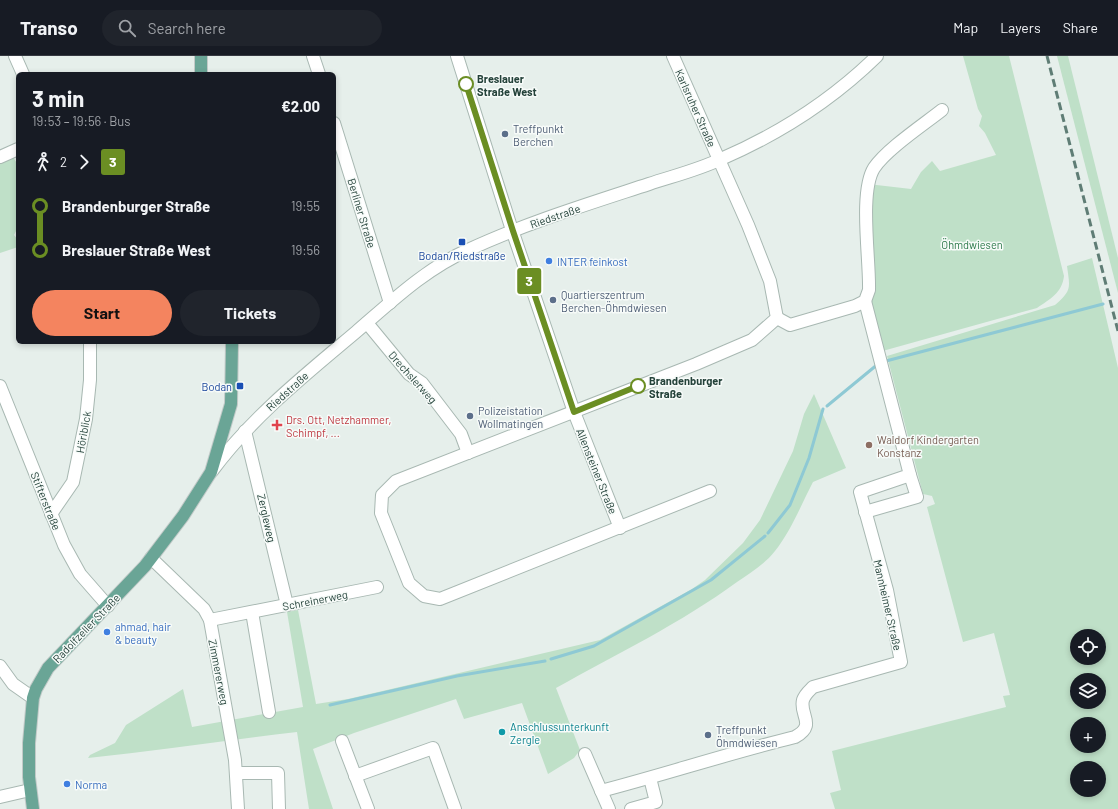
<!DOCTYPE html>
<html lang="en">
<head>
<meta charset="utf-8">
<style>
  :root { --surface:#171b24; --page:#20242c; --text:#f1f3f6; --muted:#9ea1a6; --line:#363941; --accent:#f4845f }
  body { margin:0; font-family:Barlow,sans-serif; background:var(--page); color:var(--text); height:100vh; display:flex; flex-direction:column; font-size:15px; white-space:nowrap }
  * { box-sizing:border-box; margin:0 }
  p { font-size:13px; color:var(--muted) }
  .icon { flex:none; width:22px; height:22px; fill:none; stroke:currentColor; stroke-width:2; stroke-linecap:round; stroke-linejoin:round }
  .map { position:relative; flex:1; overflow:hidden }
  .panel { position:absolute; left:16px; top:16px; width:320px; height:272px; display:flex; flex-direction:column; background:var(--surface); border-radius:6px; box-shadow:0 2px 6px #0003 }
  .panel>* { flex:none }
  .badge { padding:0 8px; border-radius:3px; font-size:14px; line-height:26px }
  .controls { position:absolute; left:1070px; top:573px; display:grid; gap:8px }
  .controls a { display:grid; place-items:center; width:36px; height:36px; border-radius:50%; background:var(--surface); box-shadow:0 2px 6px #0003; font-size:20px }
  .map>.badge { position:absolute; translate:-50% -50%; box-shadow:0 0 0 2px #fff }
  .legs { display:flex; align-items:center; gap:6px; height:44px; padding:0 16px; font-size:13px }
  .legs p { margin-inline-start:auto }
  .head { display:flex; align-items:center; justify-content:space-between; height:68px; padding:0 16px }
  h1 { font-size:22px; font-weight:700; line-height:30px }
  .button { display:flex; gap:8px; margin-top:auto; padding:8px 16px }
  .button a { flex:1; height:46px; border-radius:24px; background:var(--accent); color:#111; font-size:16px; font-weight:700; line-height:46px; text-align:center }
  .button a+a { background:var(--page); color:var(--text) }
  ul { padding:0 16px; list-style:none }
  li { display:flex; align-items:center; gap:14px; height:44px; font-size:15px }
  li i { display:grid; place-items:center; width:6px; height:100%; margin:0 5px; background:currentColor }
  li i::after { content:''; width:10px; height:10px; margin:-5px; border:3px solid; border-radius:50%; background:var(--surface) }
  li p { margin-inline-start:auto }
  li:first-child i { background:linear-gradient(#0000 50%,currentColor 0) }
  li:last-child i { background:linear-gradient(currentColor 50%,#0000 0) }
  header { display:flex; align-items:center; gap:24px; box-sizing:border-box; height:56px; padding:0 20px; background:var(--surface); border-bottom:1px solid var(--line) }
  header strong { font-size:19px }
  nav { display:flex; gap:22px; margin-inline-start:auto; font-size:14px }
  .search { width:280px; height:36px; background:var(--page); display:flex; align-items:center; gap:10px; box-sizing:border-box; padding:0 14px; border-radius:22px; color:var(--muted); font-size:15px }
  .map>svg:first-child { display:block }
  .green { fill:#bfe0c8; fill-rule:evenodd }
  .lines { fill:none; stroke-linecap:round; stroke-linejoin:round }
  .stream { stroke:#8ec9d4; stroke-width:3 }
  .minor-casing { stroke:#a8b8b2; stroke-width:14 }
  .major-casing { stroke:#c2cac8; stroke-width:14 }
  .minor { stroke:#fff; stroke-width:12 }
  .major { stroke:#6aa596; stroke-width:12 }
  .rail { stroke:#5f7d75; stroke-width:3; stroke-dasharray:8 4; stroke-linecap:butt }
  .line-1-casing { stroke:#fff; stroke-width:9 }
  .line-1 { stroke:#6b8e23; stroke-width:6 }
  .stop-1-dot { fill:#fff; stroke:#6b8e23; stroke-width:2 }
  .service-dot { fill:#5c6f8a; stroke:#f7fbf9; stroke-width:1.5 }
  .transit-dot { fill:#1a4fb4; stroke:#f7fbf9; stroke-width:1.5 }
  .shop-dot { fill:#3f7fe0; stroke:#f7fbf9; stroke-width:1.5 }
  .health-dot { fill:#e0444e; stroke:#f7fbf9; stroke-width:1.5 }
  .education-dot { fill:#8d6e63; stroke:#f7fbf9; stroke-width:1.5 }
  .culture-dot { fill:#0f9aa8; stroke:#f7fbf9; stroke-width:1.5 }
  .labels { text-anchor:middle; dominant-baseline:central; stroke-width:3; stroke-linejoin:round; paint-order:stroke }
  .stop-label { font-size:11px; font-weight:bold; fill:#24423a; stroke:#f7fbf9; text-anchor:start }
  .street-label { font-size:11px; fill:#24423a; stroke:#f7fbf9 }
  .service-label { font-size:11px; fill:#4e5e75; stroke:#f7fbf9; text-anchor:start }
  .park-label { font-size:11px; fill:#2d7a4b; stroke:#f7fbf9 }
  .transit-label { font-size:11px; fill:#164399; stroke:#f7fbf9 }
  .shop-label { font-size:11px; fill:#366cbe; stroke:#f7fbf9; text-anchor:start }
  .health-label { font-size:11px; fill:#be3a42; stroke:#f7fbf9; text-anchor:start }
  .education-label { font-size:11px; fill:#785e54; stroke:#f7fbf9; text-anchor:start }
  .culture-label { font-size:11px; fill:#0d838f; stroke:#f7fbf9; text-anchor:start }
</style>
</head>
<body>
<header>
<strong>Transo</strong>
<div class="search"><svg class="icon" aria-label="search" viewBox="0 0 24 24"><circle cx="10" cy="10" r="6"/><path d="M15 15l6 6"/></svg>Search here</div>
<nav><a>Map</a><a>Layers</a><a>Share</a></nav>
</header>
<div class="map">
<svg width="1118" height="753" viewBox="0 0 1118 753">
  <rect width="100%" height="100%" fill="#e6efeb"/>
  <g class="green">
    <path d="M963 0H1009L1064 220C1062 237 1050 243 1037 252L879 296 869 234 868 128 911 133 921 116 932 105 940 115 996 99 985 77 979 70 982 60 978 53Z"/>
    <path d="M1057 0H1068L1118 202V237Z"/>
    <path d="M11 98 18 109V171L14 179 18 184V191L0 197V102Z"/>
    <path d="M1092 202 1118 312V753H835L830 737 841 734 832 695 1006 651 1003 640 1010 639 994 577 963 586 927 451 935 448 932 440 923 438 887 300 1055 249C1072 234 1070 232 1067 210ZM1077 580H1099V602H1077ZM1077 624H1099V646H1077ZM1077 668H1099V690H1077ZM1077 712H1099V734H1077Z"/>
    <path d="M814 338 846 412 813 426C801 449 791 475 775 495 765 508 750 517 737 526 681 567 617 598 556 632L580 694 574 702 548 718 522 647 464 663 456 643 354 677 313 693 333 753H309L297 676C227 684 158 695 88 702L90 699 115 687 126 669 183 633 192 671 303 651 287 556 298 554 316 648 348 643 404 630 600 584 692 533 705 524 743 487 760 464 793 395 804 358Z"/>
  </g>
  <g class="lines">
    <g class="stream">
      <path d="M886 305 1103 248"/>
      <path d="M827 350 878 308"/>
      <path d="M768 477 790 449 809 402 823 353"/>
      <path d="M551 603 594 590 711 524 765 480"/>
      <path d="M330 649 457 620 545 605"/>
    </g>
    <defs>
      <g id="minor">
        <path d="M15 0 23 18"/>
        <path d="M313 0 319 18"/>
        <path d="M457 0 511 171 574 356 620 472"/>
        <path d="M673 0 748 169 770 225 777 262 752 284 696 308 396 425 382 439 381 457 409 527 424 540 440 543 710 435"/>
        <path d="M334 67 390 247"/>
        <path d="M0 101 18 93"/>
        <path d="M777 262 790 269 855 250 865 245 869 234C870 204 859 136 874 112 887 93 923 69 942 54"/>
        <path d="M367 267 409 318 422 327 461 378 468 397"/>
        <path d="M0 330 64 489 80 518 108 550"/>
        <path d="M245 375 287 549"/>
        <path d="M212 415C252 361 305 319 356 276 391 246 425 213 468 194 526 167 588 148 649 128 673 120 698 114 721 103 779 78 832 44 877 0"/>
        <path d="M865 456 917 441 910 419"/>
        <path d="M51 458 73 426 86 363 90 324V286"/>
        <path d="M151 502 204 553 210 564 235 704 238 753"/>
        <path d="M252 556 269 656"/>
        <path d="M210 564 377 531"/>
        <path d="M0 610 13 628 33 642"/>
        <path d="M342 685 368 753"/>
        <path d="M585 698 609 753"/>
        <path d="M236 717H278L279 753"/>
        <path d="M355 720 433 692 455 753"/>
        <path d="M601 735C666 718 730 697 795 681 817 669 799 659 803 644 805 638 809 635 813 631L901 606 887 534 860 436 910 419 865 245"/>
        <path d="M0 741 30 734"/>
        <path d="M631 753 656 746 650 722"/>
      </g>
      <g id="major">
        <path d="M201 0V18"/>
        <path d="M33 753 29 721V687L33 642 36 633 48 612 145 510 183 460 211 416 231 348 232 286"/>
      </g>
    </defs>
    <use href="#minor" class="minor-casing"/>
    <use href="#major" class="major-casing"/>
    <use href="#minor" class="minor"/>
    <use href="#major" class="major"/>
    <path class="rail" d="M1047 0 1118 275"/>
  </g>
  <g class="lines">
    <defs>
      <path id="line-1" d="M466 28 513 175 574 356 638 330"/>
    </defs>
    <use href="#line-1" class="line-1-casing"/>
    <use href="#line-1" class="line-1"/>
  </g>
  <g class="stop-1-dot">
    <circle cx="466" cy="28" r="7"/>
    <circle cx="638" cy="330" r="7"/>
  </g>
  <g class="service-dot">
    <circle cx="505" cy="78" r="4"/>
    <circle cx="553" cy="244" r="4"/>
    <circle cx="470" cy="360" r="4"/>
    <circle cx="708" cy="679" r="4"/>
  </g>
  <g class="transit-dot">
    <rect x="458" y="182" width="8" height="8" rx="2"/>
    <rect x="236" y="326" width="8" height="8" rx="2"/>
  </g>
  <g class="shop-dot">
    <circle cx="549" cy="205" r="4"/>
    <circle cx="107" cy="576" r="4"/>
    <circle cx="67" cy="728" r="4"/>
  </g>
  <path class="health-dot" d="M275 363h4v4h4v4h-4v4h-4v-4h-4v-4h4z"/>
  <circle class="education-dot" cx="869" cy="389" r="4"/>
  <circle class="culture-dot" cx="502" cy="676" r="4"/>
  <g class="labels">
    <g class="stop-label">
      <text x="477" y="22">Breslauer<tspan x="477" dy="13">Straße West</tspan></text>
      <text x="649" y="324">Brandenburger<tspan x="649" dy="13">Straße</tspan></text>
    </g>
    <g class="street-label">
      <text transform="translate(696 52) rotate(66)">Karlsruher Straße</text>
      <text transform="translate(362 157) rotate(73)">Berliner Straße</text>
      <text transform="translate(555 160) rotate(-19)">Riedstraße</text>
      <text transform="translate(413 321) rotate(48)">Drechslerweg</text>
      <text transform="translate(287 335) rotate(-42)">Riedstraße</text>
      <text transform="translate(83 376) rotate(-80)">Höriblick</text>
      <text transform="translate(597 415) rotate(68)">Allensteiner Straße</text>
      <text transform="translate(46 445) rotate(68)">Stifterstraße</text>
      <text transform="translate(267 462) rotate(77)">Zergleweg</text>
      <text transform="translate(315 544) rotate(-11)">Schreinerweg</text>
      <text transform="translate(888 549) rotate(77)">Mannheimer Straße</text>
      <text transform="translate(86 572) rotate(-46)">Radolfzeller Straße</text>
      <text transform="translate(219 616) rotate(79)">Zimmererweg</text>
    </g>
    <g class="service-label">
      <text x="513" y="72">Treffpunkt<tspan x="513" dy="13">Berchen</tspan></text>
      <text x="561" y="238">Quartierszentrum<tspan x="561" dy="13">Berchen-Öhmdwiesen</tspan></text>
      <text x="478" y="354">Polizeistation<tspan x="478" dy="13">Wollmatingen</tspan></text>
      <text x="716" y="673">Treffpunkt<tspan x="716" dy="13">Öhmdwiesen</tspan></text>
    </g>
    <g class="park-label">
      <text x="972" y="188">Öhmdwiesen</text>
    </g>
    <g class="transit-label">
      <text x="462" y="199">Bodan/Riedstraße</text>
      <text x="232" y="330" text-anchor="end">Bodan</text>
    </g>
    <g class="shop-label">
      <text x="557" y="205">INTER feinkost</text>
      <text x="115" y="570">ahmad, hair<tspan x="115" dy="13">&amp; beauty</tspan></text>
      <text x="75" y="728">Norma</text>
    </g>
    <g class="health-label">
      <text x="286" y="363">Drs. Ott, Netzhammer,<tspan x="286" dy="13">Schimpf, ...</tspan></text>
    </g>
    <g class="education-label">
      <text x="877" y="383">Waldorf Kindergarten<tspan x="877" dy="13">Konstanz</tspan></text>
    </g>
    <g class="culture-label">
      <text x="510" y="670">Anschlussunterkunft<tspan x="510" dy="13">Zergle</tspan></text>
    </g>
  </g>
</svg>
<div class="controls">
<a><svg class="icon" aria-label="locate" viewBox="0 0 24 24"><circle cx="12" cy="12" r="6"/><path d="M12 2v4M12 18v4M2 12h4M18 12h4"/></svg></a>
<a><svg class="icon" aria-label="layers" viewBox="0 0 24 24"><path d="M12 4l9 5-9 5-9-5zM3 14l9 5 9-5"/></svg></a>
<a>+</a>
<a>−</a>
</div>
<b class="badge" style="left:529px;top:225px;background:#6b8e23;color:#fff">3</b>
<section class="panel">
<div class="head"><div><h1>3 min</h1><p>19:53 – 19:56 · Bus</p></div><b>€2.00</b></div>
<div class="legs"><svg class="icon" aria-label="walk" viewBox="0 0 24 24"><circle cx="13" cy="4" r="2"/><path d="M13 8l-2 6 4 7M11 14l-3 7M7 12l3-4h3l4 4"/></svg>2<svg class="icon" aria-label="forward" viewBox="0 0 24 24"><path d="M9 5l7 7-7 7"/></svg><b class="badge" style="background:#6b8e23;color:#fff">3</b></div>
<ul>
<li><i style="color:#6b8e23"></i><b>Brandenburger Straße</b><p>19:55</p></li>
<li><i style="color:#6b8e23"></i><b>Breslauer Straße West</b><p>19:56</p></li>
</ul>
<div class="button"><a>Start</a><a>Tickets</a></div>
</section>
</div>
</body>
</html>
